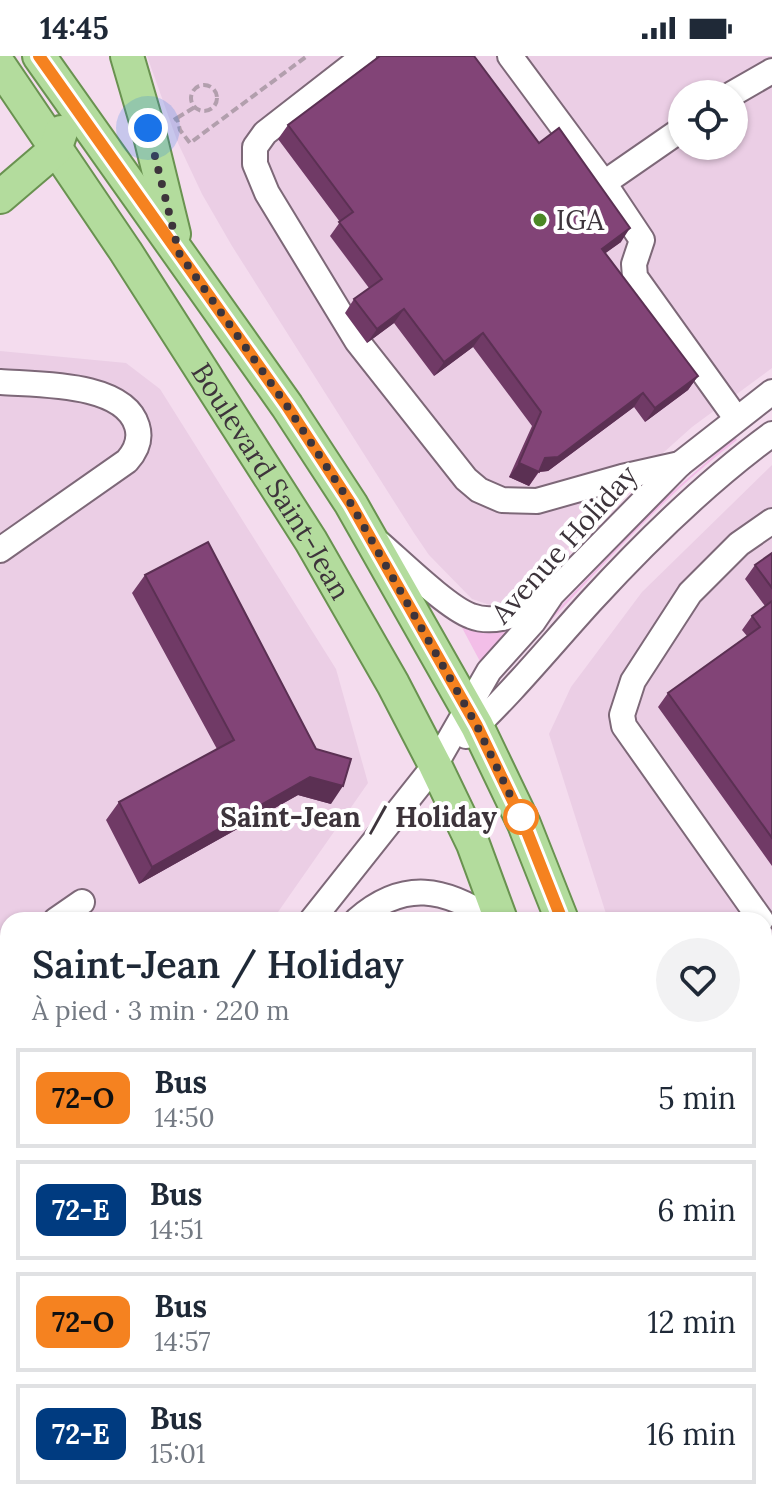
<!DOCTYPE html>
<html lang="fr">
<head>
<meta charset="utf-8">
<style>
  :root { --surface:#fff; --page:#f2f2f3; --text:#1f2937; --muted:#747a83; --line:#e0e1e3 }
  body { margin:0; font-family:Lora,serif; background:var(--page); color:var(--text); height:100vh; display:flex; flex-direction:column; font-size:30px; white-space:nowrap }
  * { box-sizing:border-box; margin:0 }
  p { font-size:26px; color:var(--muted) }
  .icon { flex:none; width:44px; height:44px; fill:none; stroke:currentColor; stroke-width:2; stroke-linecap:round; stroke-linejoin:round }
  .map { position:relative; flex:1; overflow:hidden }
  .side { position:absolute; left:0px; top:856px; width:772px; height:600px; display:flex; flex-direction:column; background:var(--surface); border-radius:24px 24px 0 0; box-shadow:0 2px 6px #0004 }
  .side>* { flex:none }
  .badge { padding:0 16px; border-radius:12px; font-size:28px; line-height:52px }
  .tools { position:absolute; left:668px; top:24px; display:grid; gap:16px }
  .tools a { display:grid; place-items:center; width:80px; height:80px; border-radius:50%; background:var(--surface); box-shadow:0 2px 6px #0004; font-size:40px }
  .you { position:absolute; width:40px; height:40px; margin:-20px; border:6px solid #fff; border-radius:50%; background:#1a73e8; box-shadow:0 0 0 12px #1a73e833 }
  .map>.badge { position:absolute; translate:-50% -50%; box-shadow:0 0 0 4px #fff }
  .round { display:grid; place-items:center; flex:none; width:84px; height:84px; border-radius:42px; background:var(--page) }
  .head { display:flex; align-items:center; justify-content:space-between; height:136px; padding:0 32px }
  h1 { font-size:38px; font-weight:600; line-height:60px }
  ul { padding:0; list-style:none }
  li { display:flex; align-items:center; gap:24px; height:100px; margin:0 16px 12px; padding:0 16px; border:4px solid var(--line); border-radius:0px }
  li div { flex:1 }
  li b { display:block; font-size:30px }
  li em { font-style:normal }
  li .badge { min-width:88px; font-weight:700; text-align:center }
  .status { display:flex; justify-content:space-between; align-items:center; height:56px; padding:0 40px; background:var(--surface); direction:ltr }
  .status svg { height:22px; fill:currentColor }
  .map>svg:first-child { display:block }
  .built { fill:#ebcee5; fill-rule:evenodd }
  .green { fill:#f3bee8 }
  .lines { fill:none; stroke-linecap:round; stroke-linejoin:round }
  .minor-casing { stroke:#7d6878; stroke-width:28 }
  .major-casing { stroke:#699250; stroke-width:36 }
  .path { stroke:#b29fad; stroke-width:4; stroke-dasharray:8 4; stroke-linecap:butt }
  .minor { stroke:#fff; stroke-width:24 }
  .major { stroke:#b3dc9d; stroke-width:32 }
  .wall { fill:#703a66 }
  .shaded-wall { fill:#5b3053 }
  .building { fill:#824477; stroke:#5b3053; stroke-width:2 }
  .line-casing { stroke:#fff; stroke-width:18 }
  .line { stroke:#f58220; stroke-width:12 }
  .walk { stroke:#3d343b; stroke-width:8; stroke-dasharray:0 14.4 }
  .poi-dot { fill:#4b8725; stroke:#fff; stroke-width:3 }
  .stop-dot { fill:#fff; stroke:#f58220; stroke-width:4 }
  .labels { text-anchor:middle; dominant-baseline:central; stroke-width:8; stroke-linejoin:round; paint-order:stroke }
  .poi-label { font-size:28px; fill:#3d343b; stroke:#fff; text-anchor:start }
  .street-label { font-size:28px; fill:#3d343b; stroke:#fff }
  .stop-label { font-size:28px; font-weight:bold; fill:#3d343b; stroke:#fff; text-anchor:end }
</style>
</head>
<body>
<div class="status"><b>14:45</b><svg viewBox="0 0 49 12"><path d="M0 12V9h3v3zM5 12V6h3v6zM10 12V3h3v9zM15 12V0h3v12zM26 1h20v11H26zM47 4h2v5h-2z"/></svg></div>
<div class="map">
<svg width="772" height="1456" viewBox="0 0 772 1456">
  <rect width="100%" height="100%" fill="#f4dcee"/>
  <g class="built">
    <path d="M147 0H772V312L692 371 653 406 520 540 501 549H490L472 543 429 499 414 477 232 190 202 138 178 87ZM682 38H734V90H682Z"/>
    <path d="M0 295 126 307 160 333 336 613 368 727 278 856 269 864H8V1069L0 1074Z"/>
    <path d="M772 409V1317L764 1310V864H608L549 678 571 631 642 536Z"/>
    <path d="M8 1156V1448H587L585 1456H0V1161Z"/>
  </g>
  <g class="green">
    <path d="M735 381 737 384C658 444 592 522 523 594L506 607 663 444Z"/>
    <path d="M459 566 483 573 507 574 509 579 483 611Z"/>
  </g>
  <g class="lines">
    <defs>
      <g id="minor">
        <path d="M364 0 265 77 255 91V108L267 137 357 285 466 423 479 434 502 444 537 445 622 421 680 408"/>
        <path d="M510 0 604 127 642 184 634 208 635 221 736 362"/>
        <path d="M732 38 772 15"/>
        <path d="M604 127 682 73"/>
        <path d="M0 326C38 329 124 326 137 370 141 383 136 395 127 405L0 494"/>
        <path d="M379 487C400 505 448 552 471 560 481 564 492 564 502 562 518 559 533 549 547 541"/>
        <path d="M466 680C511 638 550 590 591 545 647 484 705 427 772 378"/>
        <path d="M56 864 82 846"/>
        <path d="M312 864 435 709 489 615 533 566 552 538 680 408 772 336"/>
        <path d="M357 864C404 823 445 832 493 864"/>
        <path d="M761 864 624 670 622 659 633 625 690 537 739 488 772 465"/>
        <path d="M0 905 8 899"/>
        <path d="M0 1118 8 1112"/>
      </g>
      <g id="major">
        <path d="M39 0 287 350 351 448 477 670 524 768 562 864"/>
        <path d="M127 0 148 72 174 178"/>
        <path id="s1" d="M0 10 126 196 311 485 393 628 435 709 473 788 501 864"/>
        <path d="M0 141 55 94 61 76"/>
        <path d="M679 1448 682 1456"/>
        <path d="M749 1448 751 1456"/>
      </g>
    </defs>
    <use href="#minor" class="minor-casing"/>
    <use href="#major" class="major-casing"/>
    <g class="path">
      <circle cx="204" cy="42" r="13"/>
      <path d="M177 62 195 51"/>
      <path d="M174 64 177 62 180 74 190 87 307 0"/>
      <path d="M764 1386 772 1384"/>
      <path d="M614 1456V1448"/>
    </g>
    <use href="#minor" class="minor"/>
    <use href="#major" class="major"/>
  </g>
  <g class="wall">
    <path d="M288 69 539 87 621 186 605 197 698 320 688 334 645 366 634 351 548 415 539 416 529 430 509 421 532 370 473 291 434 320 394 267 367 287 345 257 354 243 369 232 330 180 340 166 278 83Z"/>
    <path d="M772 497V810L658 651 668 637 747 580 742 574 752 560 765 550 745 523 755 509Z"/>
    <path d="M145 519 331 748 298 739 139 828 106 764 119 746 217 693 132 537Z"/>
    <path d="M214 1448H341L344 1456H212L210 1453Z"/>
    <path d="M385 1448H502L505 1456H388Z"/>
  </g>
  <g class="shaded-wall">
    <path d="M630 172 621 186 592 207 602 193Z"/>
    <path d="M404 253 394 267 367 287 377 273Z"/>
    <path d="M483 277 473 291 434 320 444 306Z"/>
    <path d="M698 320 688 334 645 366 655 352Z"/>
    <path d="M643 337 634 351 548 415 538 416 529 430 509 421 519 407 545 402Z"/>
    <path d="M310 721 343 730 331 748 298 739 139 828 152 811Z"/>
    <path d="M8 1409V1422L2 1412Z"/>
  </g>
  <g class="building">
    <path d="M380 0H474L539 87 559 72 630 172 602 193 698 320 655 352 643 337 558 401 545 402 539 416 519 407 541 356 483 277 444 306 404 253 377 273 354 243 382 223 339 166 353 156 288 69Z"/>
    <path d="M208 486 316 693 351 703 343 730 310 721 152 811 119 746 234 684 145 519Z"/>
    <path d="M772 497V532L755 509Z"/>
    <path d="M772 545V782L668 637 760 571 752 560Z"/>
    <path d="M8 1249V1409L2 1412 8 1421V1448H28L33 1456H0V1255Z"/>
    <path d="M227 1448H341L344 1456H230Z"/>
    <path d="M404 1448H502L505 1456H406Z"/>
  </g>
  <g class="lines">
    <defs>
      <path id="line" d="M39 0 287 350 351 448 477 670 524 768 562 864"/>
    </defs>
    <use href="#line" class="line-casing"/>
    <use href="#line" class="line"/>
    <path class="walk" d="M148 72 179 197 287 350 351 448 477 670 524 768 521 761"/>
  </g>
  <circle class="poi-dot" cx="540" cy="164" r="8"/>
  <circle class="stop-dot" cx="521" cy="761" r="16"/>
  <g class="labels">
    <g class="poi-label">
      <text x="556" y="164">IGA</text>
    </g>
    <g class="street-label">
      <text stroke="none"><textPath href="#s1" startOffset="496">Boulevard Saint-Jean</textPath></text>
      <text transform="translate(564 488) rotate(-48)">Avenue Holiday</text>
    </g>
    <g class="stop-label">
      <text x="497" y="761">Saint-Jean / Holiday</text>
    </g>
  </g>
</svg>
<div class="tools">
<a><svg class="icon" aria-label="locate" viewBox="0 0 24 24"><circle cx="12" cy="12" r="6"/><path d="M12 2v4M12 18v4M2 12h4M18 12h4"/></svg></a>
</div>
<div class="you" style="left:148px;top:72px"></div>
<section class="side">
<div class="head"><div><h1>Saint-Jean / Holiday</h1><p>À pied · 3 min · 220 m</p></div><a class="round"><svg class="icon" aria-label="heart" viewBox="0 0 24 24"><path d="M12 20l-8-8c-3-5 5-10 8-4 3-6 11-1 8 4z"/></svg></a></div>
<ul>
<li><span class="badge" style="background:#f58220;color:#111">72-O</span><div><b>Bus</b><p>14:50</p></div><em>5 min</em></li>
<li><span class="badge" style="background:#003b80;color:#fff">72-E</span><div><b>Bus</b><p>14:51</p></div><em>6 min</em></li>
<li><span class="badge" style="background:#f58220;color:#111">72-O</span><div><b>Bus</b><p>14:57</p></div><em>12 min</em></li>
<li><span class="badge" style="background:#003b80;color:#fff">72-E</span><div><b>Bus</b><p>15:01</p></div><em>16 min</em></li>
</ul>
</section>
</div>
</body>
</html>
